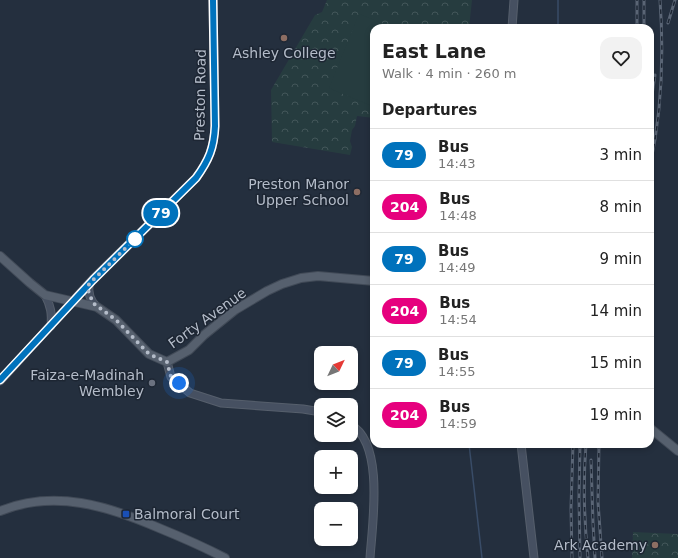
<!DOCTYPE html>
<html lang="en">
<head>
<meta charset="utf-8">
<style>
  :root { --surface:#fff; --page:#f2f2f2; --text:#222; --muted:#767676; --line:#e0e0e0 }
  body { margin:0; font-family:"DejaVu Sans",sans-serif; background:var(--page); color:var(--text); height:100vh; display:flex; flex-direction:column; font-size:15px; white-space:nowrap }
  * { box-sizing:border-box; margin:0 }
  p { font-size:13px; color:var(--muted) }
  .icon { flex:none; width:22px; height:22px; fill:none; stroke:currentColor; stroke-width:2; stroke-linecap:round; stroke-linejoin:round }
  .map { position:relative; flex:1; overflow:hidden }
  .sheet { position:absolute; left:370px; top:24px; width:284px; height:424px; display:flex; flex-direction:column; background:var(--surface); border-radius:12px; box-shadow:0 2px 6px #0003 }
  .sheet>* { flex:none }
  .badge { padding:0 8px; border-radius:13px; font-size:14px; line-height:26px }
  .needle { width:26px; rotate:47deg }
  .buttons { position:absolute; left:314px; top:346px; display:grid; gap:8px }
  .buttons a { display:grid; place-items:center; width:44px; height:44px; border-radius:8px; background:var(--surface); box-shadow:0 2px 6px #0003; font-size:20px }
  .you { position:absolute; width:20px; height:20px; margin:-10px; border:3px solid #fff; border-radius:50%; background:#1a73e8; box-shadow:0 0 0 6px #1a73e833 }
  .map>.badge { position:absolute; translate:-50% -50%; box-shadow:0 0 0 2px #fff }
  h2 { padding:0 12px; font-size:15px; line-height:36px }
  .round { display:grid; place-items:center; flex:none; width:42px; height:42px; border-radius:12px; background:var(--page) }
  .headline { display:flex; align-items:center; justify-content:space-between; height:68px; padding:0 12px }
  h1 { font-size:19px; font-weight:700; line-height:30px }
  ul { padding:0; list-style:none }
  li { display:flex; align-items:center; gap:12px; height:52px; padding:0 12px; border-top:1px solid var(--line) }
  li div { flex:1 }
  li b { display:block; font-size:15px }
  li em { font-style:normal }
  li .badge { min-width:44px; font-weight:700; text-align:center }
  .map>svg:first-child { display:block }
  .park { fill:url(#park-crowns) }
  .pitch { fill:#263c3f }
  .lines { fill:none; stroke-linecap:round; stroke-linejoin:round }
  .stream { stroke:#394c67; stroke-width:1.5 }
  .secondary-casing { stroke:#565f6c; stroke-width:9 }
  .primary-casing { stroke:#414a57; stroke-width:10 }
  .secondary { stroke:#465061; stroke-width:7 }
  .primary { stroke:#56606e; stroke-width:8 }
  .rail-casing { stroke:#5a6575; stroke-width:3 }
  .rail { stroke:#1d2633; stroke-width:1.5; stroke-dasharray:4.5; stroke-linecap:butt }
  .line-casing { stroke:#fff; stroke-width:9 }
  .line { stroke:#0072bc; stroke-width:6 }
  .walk { stroke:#b4bcc9; stroke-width:4; stroke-dasharray:0 7.2 }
  .education-dot { fill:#8d6e63; stroke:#1d2633; stroke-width:1.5 }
  .stop-dot { fill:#fff; stroke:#0072bc; stroke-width:2 }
  .worship-dot { fill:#6b7280; stroke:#1d2633; stroke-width:1.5 }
  .transit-dot { fill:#1a4fb4; stroke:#1d2633; stroke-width:1.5 }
  .labels { text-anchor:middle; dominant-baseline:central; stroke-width:3; stroke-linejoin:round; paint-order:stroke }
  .poi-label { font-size:14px; fill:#b4bcc9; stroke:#1d2633; text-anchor:end }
  .street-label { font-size:14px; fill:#b4bcc9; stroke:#1d2633 }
</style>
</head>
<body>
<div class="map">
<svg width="678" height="558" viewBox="0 0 678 558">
  <defs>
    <pattern id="park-crowns" width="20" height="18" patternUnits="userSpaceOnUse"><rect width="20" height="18" fill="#263c3f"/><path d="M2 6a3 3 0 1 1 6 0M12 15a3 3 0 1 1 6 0" fill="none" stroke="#435659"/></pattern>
  </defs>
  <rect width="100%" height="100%" fill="#242f3e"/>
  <g class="park">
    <path d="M327 0H472L469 28H374V118L357 116 355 126 352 130 350 141 352 147 350 155 272 142 271 90 315 15 322 12Z"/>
    <path d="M633 532 678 534V558H632Z"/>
  </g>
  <path class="pitch" d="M359 14 394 28H374V107L329 88Z"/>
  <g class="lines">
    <g class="stream">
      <path d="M558 28V0"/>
      <path d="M469 444 482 558"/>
    </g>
    <defs>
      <g id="secondary">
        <path d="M512 28 514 0"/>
        <path d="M89 284C88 294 90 300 97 307"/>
        <path d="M45 295C51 306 52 314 51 326"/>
        <path d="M167 362 171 377 190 393 221 403 303 409 321 412"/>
        <path d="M0 381 93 279 196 178C209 160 214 148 215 125L213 0"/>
        <path d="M351 425C385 444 372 526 370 558"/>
        <path d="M521 444 534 558"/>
      </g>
      <g id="primary">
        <path d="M0 256 30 283 45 295 97 307 116 320 149 354 167 362 189 350 204 335 235 310 267 291 282 284 301 278 318 276 374 281"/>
        <path d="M650 428 678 451"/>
        <path d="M0 511C55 489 108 506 159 528 181 537 204 547 225 558"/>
      </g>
    </defs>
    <use href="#secondary" class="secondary-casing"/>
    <use href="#primary" class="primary-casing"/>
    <use href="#secondary" class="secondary"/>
    <use href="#primary" class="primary"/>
    <defs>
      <g id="rail">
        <path d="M668 23 675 0"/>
        <path d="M637 28V0"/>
        <path d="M644 28V0"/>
        <path d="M650 108 655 75"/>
        <path d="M650 166C662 111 664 56 660 0"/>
        <path d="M580 444 579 497 580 558"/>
        <path d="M586 444C583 482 584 520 588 558"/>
        <path d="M599 444 598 502 602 558"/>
        <path d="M591 460 593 523 595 558"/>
        <path d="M572 558 571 508 573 444"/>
      </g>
    </defs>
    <use href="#rail" class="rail-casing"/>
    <use href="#rail" class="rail"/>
  </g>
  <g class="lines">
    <defs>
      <path id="line" d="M0 380 93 280 196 178C209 160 214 148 215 126L213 0"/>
    </defs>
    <use href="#line" class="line-casing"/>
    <use href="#line" class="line"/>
    <path class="walk" d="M135 239 89 284 88 290 93 303 116 320 149 354 167 362 171 377 179 383"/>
  </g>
  <g class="education-dot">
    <circle cx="284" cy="38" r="4"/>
    <circle cx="357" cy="192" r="4"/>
    <circle cx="655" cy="545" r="4"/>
  </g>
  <circle class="stop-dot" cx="135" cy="239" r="8"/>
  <circle class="worship-dot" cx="152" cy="383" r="4"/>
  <rect class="transit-dot" x="122" y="510" width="8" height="8" rx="2"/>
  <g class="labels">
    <g class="poi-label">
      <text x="284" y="53" text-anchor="middle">Ashley College</text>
      <text x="349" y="184">Preston Manor<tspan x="349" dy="16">Upper School</tspan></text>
      <text x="144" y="375">Faiza-e-Madinah<tspan x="144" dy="16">Wembley</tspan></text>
      <text x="134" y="514" text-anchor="start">Balmoral Court</text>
      <text x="647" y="545">Ark Academy</text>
    </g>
    <g class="street-label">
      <text transform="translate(200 95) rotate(-89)">Preston Road</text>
      <text transform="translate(207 318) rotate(-36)">Forty Avenue</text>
    </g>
  </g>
</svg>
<div class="buttons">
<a><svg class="needle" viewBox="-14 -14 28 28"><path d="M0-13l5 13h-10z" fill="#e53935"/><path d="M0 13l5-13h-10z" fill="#767676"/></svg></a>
<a><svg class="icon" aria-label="layers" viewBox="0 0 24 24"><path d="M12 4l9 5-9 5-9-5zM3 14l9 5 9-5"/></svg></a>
<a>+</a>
<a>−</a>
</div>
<div class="you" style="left:179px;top:383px"></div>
<b class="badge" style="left:161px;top:213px;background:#0072bc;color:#fff">79</b>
<section class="sheet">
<div class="headline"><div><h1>East Lane</h1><p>Walk · 4 min · 260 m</p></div><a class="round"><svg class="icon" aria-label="heart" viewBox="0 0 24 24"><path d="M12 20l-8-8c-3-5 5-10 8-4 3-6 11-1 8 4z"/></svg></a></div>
<h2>Departures</h2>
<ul>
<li><span class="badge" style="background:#0072bc;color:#fff">79</span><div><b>Bus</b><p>14:43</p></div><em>3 min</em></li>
<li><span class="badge" style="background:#e6007e;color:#fff">204</span><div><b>Bus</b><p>14:48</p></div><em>8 min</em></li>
<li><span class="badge" style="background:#0072bc;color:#fff">79</span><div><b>Bus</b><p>14:49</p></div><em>9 min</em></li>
<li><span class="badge" style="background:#e6007e;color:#fff">204</span><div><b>Bus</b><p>14:54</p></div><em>14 min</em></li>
<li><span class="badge" style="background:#0072bc;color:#fff">79</span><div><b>Bus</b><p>14:55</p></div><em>15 min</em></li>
<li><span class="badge" style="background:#e6007e;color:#fff">204</span><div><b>Bus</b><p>14:59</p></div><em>19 min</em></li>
</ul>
</section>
</div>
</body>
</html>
